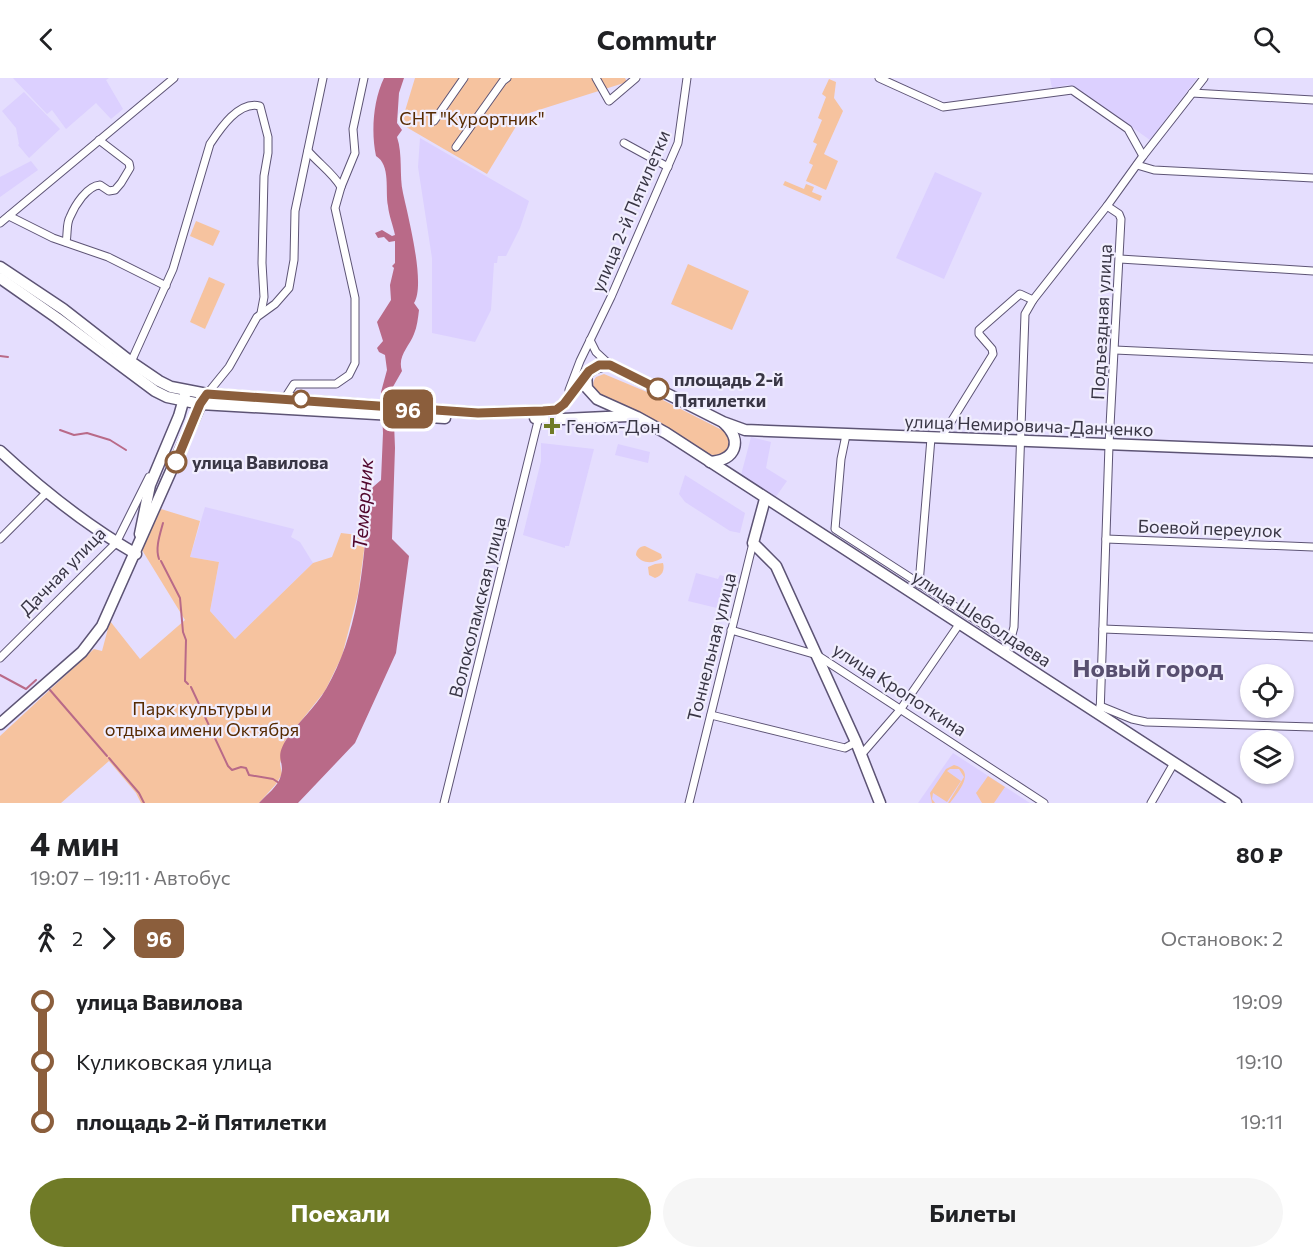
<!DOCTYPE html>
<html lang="ru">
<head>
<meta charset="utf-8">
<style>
  :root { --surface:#fff; --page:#f6f6f6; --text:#202124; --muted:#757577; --accent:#707b27 }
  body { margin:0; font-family:Commissioner,sans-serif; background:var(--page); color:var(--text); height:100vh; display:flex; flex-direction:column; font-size:22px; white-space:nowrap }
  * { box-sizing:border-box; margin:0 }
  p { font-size:20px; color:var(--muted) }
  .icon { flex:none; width:33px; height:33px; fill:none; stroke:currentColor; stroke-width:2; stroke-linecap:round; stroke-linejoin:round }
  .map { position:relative; height:725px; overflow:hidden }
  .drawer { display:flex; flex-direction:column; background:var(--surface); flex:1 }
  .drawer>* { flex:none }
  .badge { padding:0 12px; border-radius:9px; font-size:21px; line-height:39px }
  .buttons { position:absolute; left:1240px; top:586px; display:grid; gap:12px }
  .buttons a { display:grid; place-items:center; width:54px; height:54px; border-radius:50%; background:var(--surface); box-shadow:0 2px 4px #0004; font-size:30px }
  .map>.badge { position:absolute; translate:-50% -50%; box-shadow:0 0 0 3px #fff }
  .legs { display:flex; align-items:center; gap:9px; height:66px; padding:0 30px; font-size:20px }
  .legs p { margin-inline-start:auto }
  .overview { display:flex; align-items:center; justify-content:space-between; height:102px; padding:0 30px }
  h1 { font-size:33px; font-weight:700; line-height:45px }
  .cta { display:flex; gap:12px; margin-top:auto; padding:12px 30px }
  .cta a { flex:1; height:69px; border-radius:36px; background:var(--accent); color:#fff; font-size:24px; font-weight:700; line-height:69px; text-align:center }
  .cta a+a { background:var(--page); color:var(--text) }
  ul { padding:0 30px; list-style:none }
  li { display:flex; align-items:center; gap:21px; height:60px; font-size:22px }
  li i { display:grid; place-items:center; width:9px; height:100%; margin:0 8px; background:currentColor }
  li i::after { content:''; width:15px; height:15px; margin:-8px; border:4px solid; border-radius:50%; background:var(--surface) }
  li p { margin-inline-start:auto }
  li:first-child i { background:linear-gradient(#0000 50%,currentColor 0) }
  li:last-child i { background:linear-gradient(currentColor 50%,#0000 0) }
  header { display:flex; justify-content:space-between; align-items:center; height:78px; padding:0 30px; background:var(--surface); font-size:27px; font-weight:700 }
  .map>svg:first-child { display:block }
  .built { fill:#dcd0ff }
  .green { fill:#f6c39f }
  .water { fill:#b96a88 }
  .pier { fill:#e5defe }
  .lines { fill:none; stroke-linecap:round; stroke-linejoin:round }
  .stream { stroke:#b96a88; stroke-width:2 }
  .street-casing { stroke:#5d5475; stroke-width:9 }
  .secondary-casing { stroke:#5d5475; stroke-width:13 }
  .primary-casing { stroke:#5d5475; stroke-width:13 }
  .street { stroke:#fff; stroke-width:7 }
  .secondary { stroke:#fff; stroke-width:10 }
  .primary { stroke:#fff; stroke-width:10 }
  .line-1-casing { stroke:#fff; stroke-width:14 }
  .line-1 { stroke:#8b5e3c; stroke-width:9 }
  .stop-1-dot { fill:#fff; stroke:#8b5e3c; stroke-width:3 }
  .poi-dot { fill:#707b27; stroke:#f1eefe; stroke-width:2 }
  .labels { text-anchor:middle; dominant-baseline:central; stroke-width:4.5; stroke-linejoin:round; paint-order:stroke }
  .park-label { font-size:18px; fill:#562a01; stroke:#f1eefe }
  .street-label { font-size:18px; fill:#393645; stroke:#f1eefe }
  .stop-label { font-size:18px; font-weight:bold; fill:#393645; stroke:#f1eefe; text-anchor:start }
  .poi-label { font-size:18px; fill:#393645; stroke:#f1eefe; text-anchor:start }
  .water-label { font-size:20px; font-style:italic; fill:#50062c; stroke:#f1eefe }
  .district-label { font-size:24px; font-weight:bold; fill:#584f70; stroke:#f1eefe }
</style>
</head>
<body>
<header><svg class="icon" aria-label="back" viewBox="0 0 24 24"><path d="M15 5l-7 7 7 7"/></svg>Commutr<svg class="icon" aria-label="search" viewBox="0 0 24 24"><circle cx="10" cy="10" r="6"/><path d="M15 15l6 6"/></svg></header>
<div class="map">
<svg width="1313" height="725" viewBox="0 0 1313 725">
  <rect width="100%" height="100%" fill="#e5defe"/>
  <g class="built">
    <path d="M13 0H109L106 2 123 31 111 41 96 25 66 51 52 32 47 36Z"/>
    <path d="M1050 0H1197L1150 62 1074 8 1067 7 1052 10Z"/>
    <path d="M24 14 60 51 29 80 18 67 19 66 16 50 2 33Z"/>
    <path d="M420 60 529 123 520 150 506 178H498L497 185H494L491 232 475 264 432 255V180L418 89Z"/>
    <path d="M31 83 38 92 0 119V99Z"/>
    <path d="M935 94 982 115 944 201 896 180Z"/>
    <path d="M751 359 771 364 766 390 787 403 775 420 741 397Z"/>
    <path d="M541 365 594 371 569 468H565V470L523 457 541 383Z"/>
    <path d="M618 366 650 374 648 385 615 377Z"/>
    <path d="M685 397 745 435 740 455 730 453 685 424 679 416Z"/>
    <path d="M205 429 294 451 291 459 300 464 313 485 235 561 210 533 219 484 190 479Z"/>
    <path d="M696 495 718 501 720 497 730 500 721 531 688 523Z"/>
    <path d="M953 675 1030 725H918Z"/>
  </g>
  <g class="green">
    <path d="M415 0H625L627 4 523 37 487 96 401 46Z"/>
    <path d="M829 1 836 4 834 20 843 33 824 76 838 83 826 112 806 103 813 87 809 85 817 66 813 64 822 42 818 40 826 19 822 16Z"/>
    <path d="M785 103 804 111 806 106 814 109 812 114 822 118 820 123 783 107Z"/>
    <path d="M196 143 220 153 213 168 190 158Z"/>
    <path d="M688 186 749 213 732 252 671 226Z"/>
    <path d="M209 199 225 206 205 251 190 244Z"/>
    <path d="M604 296 647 314 724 353 729 362 728 371 718 378 708 376 663 347 600 318C595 312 590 307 596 299Z"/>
    <path d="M161 431 200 443 190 479 219 484 210 533 235 561 313 485 332 479 341 455 366 458 358 516 342 578 325 613 285 663 280 686 282 696 276 706 259 725H141L136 715 109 683 61 725H0V658L94 571 102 573 110 543 140 581 185 542 142 472Z"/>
    <path d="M645 468 661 476 662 480C653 486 642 486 636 477 636 472 640 468 645 468Z"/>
    <path d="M663 485C665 492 662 498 655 500L649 497 648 489 655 486Z"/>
    <path d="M954 687C977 693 958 714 950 725H948L964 699 959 691H950L947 693 961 703 947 724 933 715 932 721 935 725H932L930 715 946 691Z"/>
    <path d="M988 698 1005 709 994 725H982L976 715Z"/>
  </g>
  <path class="water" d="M384 0H404L399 15 397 45 402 52 397 59C403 77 399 97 403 115 408 138 426 207 414 225L419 232C418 240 417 249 414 256 409 269 397 278 402 293L390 314 393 320 395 370 392 461 409 478 396 575 355 665 298 725H259C266 717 279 708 281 697 285 683 274 681 286 662 298 644 315 630 326 611 360 553 364 482 369 416L373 409 381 402 383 355 381 314 387 292 385 277 379 274 377 270 383 263 377 244 391 222 390 207 394 190 392 188 395 185V163L389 164 384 159 378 160 375 155 382 152 392 158 395 157C393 147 389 138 388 128 385 113 391 87 376 78 371 54 373 23 384 0Z"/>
  <path class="pier" d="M379 321 396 322 398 349 380 347Z"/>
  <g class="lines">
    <g class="stream">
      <path d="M0 278 8 279"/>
      <path d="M60 352 74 357 87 355 110 362 126 372"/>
      <path d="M159 481C155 470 160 456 163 445"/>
      <path d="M161 483 180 520 183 554 186 562 185 603 188 606"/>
      <path d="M0 597 26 611 36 602"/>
      <path d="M191 609 228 688 232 692 241 689 246 690 249 697 273 701 279 705"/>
      <path d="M50 612 107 678"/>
      <path d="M109 680 139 715 144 725"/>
    </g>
    <defs>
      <g id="street">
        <path d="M596 0 609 23 636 0"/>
        <path d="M879 0 943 29 1072 12 1128 51 1143 78"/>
        <path d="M1192 15 1313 22"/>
        <path d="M434 43 464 0"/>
        <path d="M624 65 668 89"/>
        <path d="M456 69 503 3 507 0"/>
        <path d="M1137 87 1154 92 1313 100"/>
        <path d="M341 109 355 75 353 51 364 0"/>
        <path d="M9 138 53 160 108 179 166 208"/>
        <path d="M0 145 174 0"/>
        <path d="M66 164C68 155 66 146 70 139 75 127 87 108 100 107L109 113 115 112 121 105 130 90 129 85 99 62"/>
        <path d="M1120 181 1313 193"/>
        <path d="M590 262 596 274 610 287"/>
        <path d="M1115 272 1313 281"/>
        <path d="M131 284 173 191 210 66C220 51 239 22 260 28L268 59V75L264 98 262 185 264 219 261 235"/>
        <path d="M207 316 229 289 257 239 275 226 289 210 294 182 295 133 323 0"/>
        <path d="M570 316 569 312 580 283 611 219 678 65 687 0"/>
        <path d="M285 320 294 306H336L349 297 355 285V220L335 130 341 109C333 95 318 85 308 73"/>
        <path d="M846 357 841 381 835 451 1010 564"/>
        <path d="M941 360 993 276 992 271 979 256V252L1020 216 1033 222"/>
        <path d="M0 461 46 415"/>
        <path d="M1106 461 1313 469"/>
        <path d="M919 506 931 360"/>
        <path d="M1103 551 1313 559"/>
        <path d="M731 552 817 577 1044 725"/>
        <path d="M1004 574 1010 564 1014 549 1025 236 1033 222 1107 128"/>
        <path d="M0 580 116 465 149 399"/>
        <path d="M1100 628 1132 641 1146 644 1313 649"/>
        <path d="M711 637 845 670 856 664"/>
        <path d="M1100 637 1109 367 1121 141 1119 136 1107 128 1143 78 1204 0"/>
        <path d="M861 677 900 632 960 545"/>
        <path d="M444 725 539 339"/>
        <path d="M689 725 753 465"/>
        <path d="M1151 725 1174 685"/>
      </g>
      <g id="secondary">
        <path d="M0 373C42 412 86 447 136 476"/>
        <path d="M765 421 753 465 776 488 856 664 880 725"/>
      </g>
      <g id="primary">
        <path d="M0 189 63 231 131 284 159 303 171 309 207 316 478 335 543 333 556 332 564 326 586 296 594 290 604 287H610L723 344 745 352 1313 374"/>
        <path d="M0 200 57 240 155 313 167 319 200 326 445 340"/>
        <path d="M586 296 587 310 597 321 637 339 666 355 1236 725"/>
        <path d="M535 340 563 341 628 338"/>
        <path d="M710 384C736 382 743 363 724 345"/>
        <path d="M140 456 150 407 179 338 185 317"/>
        <path d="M0 646 82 574 102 548 203 321"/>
      </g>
    </defs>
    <use href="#street" class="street-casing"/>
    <use href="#secondary" class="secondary-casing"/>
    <use href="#primary" class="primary-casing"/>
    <use href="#street" class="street"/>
    <use href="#secondary" class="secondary"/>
    <use href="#primary" class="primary"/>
  </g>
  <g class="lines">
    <defs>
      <path id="line-1" d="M176 384 200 326 207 316 478 335 543 333 556 332 564 326 589 293 599 287H610L658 311"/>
    </defs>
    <use href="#line-1" class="line-1-casing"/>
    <use href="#line-1" class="line-1"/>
  </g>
  <g class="stop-1-dot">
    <circle cx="658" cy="311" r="10"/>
    <circle cx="301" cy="321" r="8"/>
    <circle cx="176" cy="384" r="10"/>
  </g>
  <path class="poi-dot" d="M549 339h6v6h6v6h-6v6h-6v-6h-6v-6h6z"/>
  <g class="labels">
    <g class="park-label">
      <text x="472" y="40">СНТ "Курортник"</text>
      <text x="202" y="630">Парк культуры и<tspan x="202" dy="21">отдыха имени Октября</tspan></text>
    </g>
    <g class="street-label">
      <text transform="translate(630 133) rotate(-67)">улица 2-й Пятилетки</text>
      <text transform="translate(1101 244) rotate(-87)">Подъездная улица</text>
      <text transform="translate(1029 347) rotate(2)">улица Немировича-Данченко</text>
      <text transform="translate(1210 450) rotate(2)">Боевой переулок</text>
      <text transform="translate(62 493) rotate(-46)">Дачная улица</text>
      <text transform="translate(477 529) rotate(-76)">Волоколамская улица</text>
      <text transform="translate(982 540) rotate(33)">улица Шеболдаева</text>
      <text transform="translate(711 569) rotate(-76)">Тоннельная улица</text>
      <text transform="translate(900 611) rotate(33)">улица Кропоткина</text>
    </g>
    <g class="stop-label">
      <text x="674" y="301">площадь 2-й<tspan x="674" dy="21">Пятилетки</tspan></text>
      <text x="192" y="384">улица Вавилова</text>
    </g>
    <g class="poi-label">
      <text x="566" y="348">Геном-Дон</text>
    </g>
    <g class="water-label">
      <text transform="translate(362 426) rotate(-86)">Темерник</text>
    </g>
    <g class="district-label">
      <text x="1148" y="589">Новый город</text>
    </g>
  </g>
</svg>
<div class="buttons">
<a><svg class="icon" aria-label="locate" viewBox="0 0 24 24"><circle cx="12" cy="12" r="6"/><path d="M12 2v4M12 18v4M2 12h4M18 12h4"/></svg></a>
<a><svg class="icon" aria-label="layers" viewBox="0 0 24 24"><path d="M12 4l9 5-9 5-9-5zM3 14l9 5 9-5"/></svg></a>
</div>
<b class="badge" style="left:408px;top:331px;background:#8b5e3c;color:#fff">96</b>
</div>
<section class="drawer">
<div class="overview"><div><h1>4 мин</h1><p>19:07 – 19:11 · Автобус</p></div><b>80 ₽</b></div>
<div class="legs"><svg class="icon" aria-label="walk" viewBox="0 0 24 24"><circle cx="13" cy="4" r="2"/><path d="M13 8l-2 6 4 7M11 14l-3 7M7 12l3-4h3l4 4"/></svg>2<svg class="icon" aria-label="forward" viewBox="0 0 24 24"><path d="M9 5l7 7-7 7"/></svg><b class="badge" style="background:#8b5e3c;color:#fff">96</b><p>Остановок: 2</p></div>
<ul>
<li><i style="color:#8b5e3c"></i><b>улица Вавилова</b><p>19:09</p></li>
<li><i style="color:#8b5e3c"></i><span>Куликовская улица</span><p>19:10</p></li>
<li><i style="color:#8b5e3c"></i><b>площадь 2-й Пятилетки</b><p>19:11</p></li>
</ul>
<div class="cta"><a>Поехали</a><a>Билеты</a></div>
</section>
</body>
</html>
